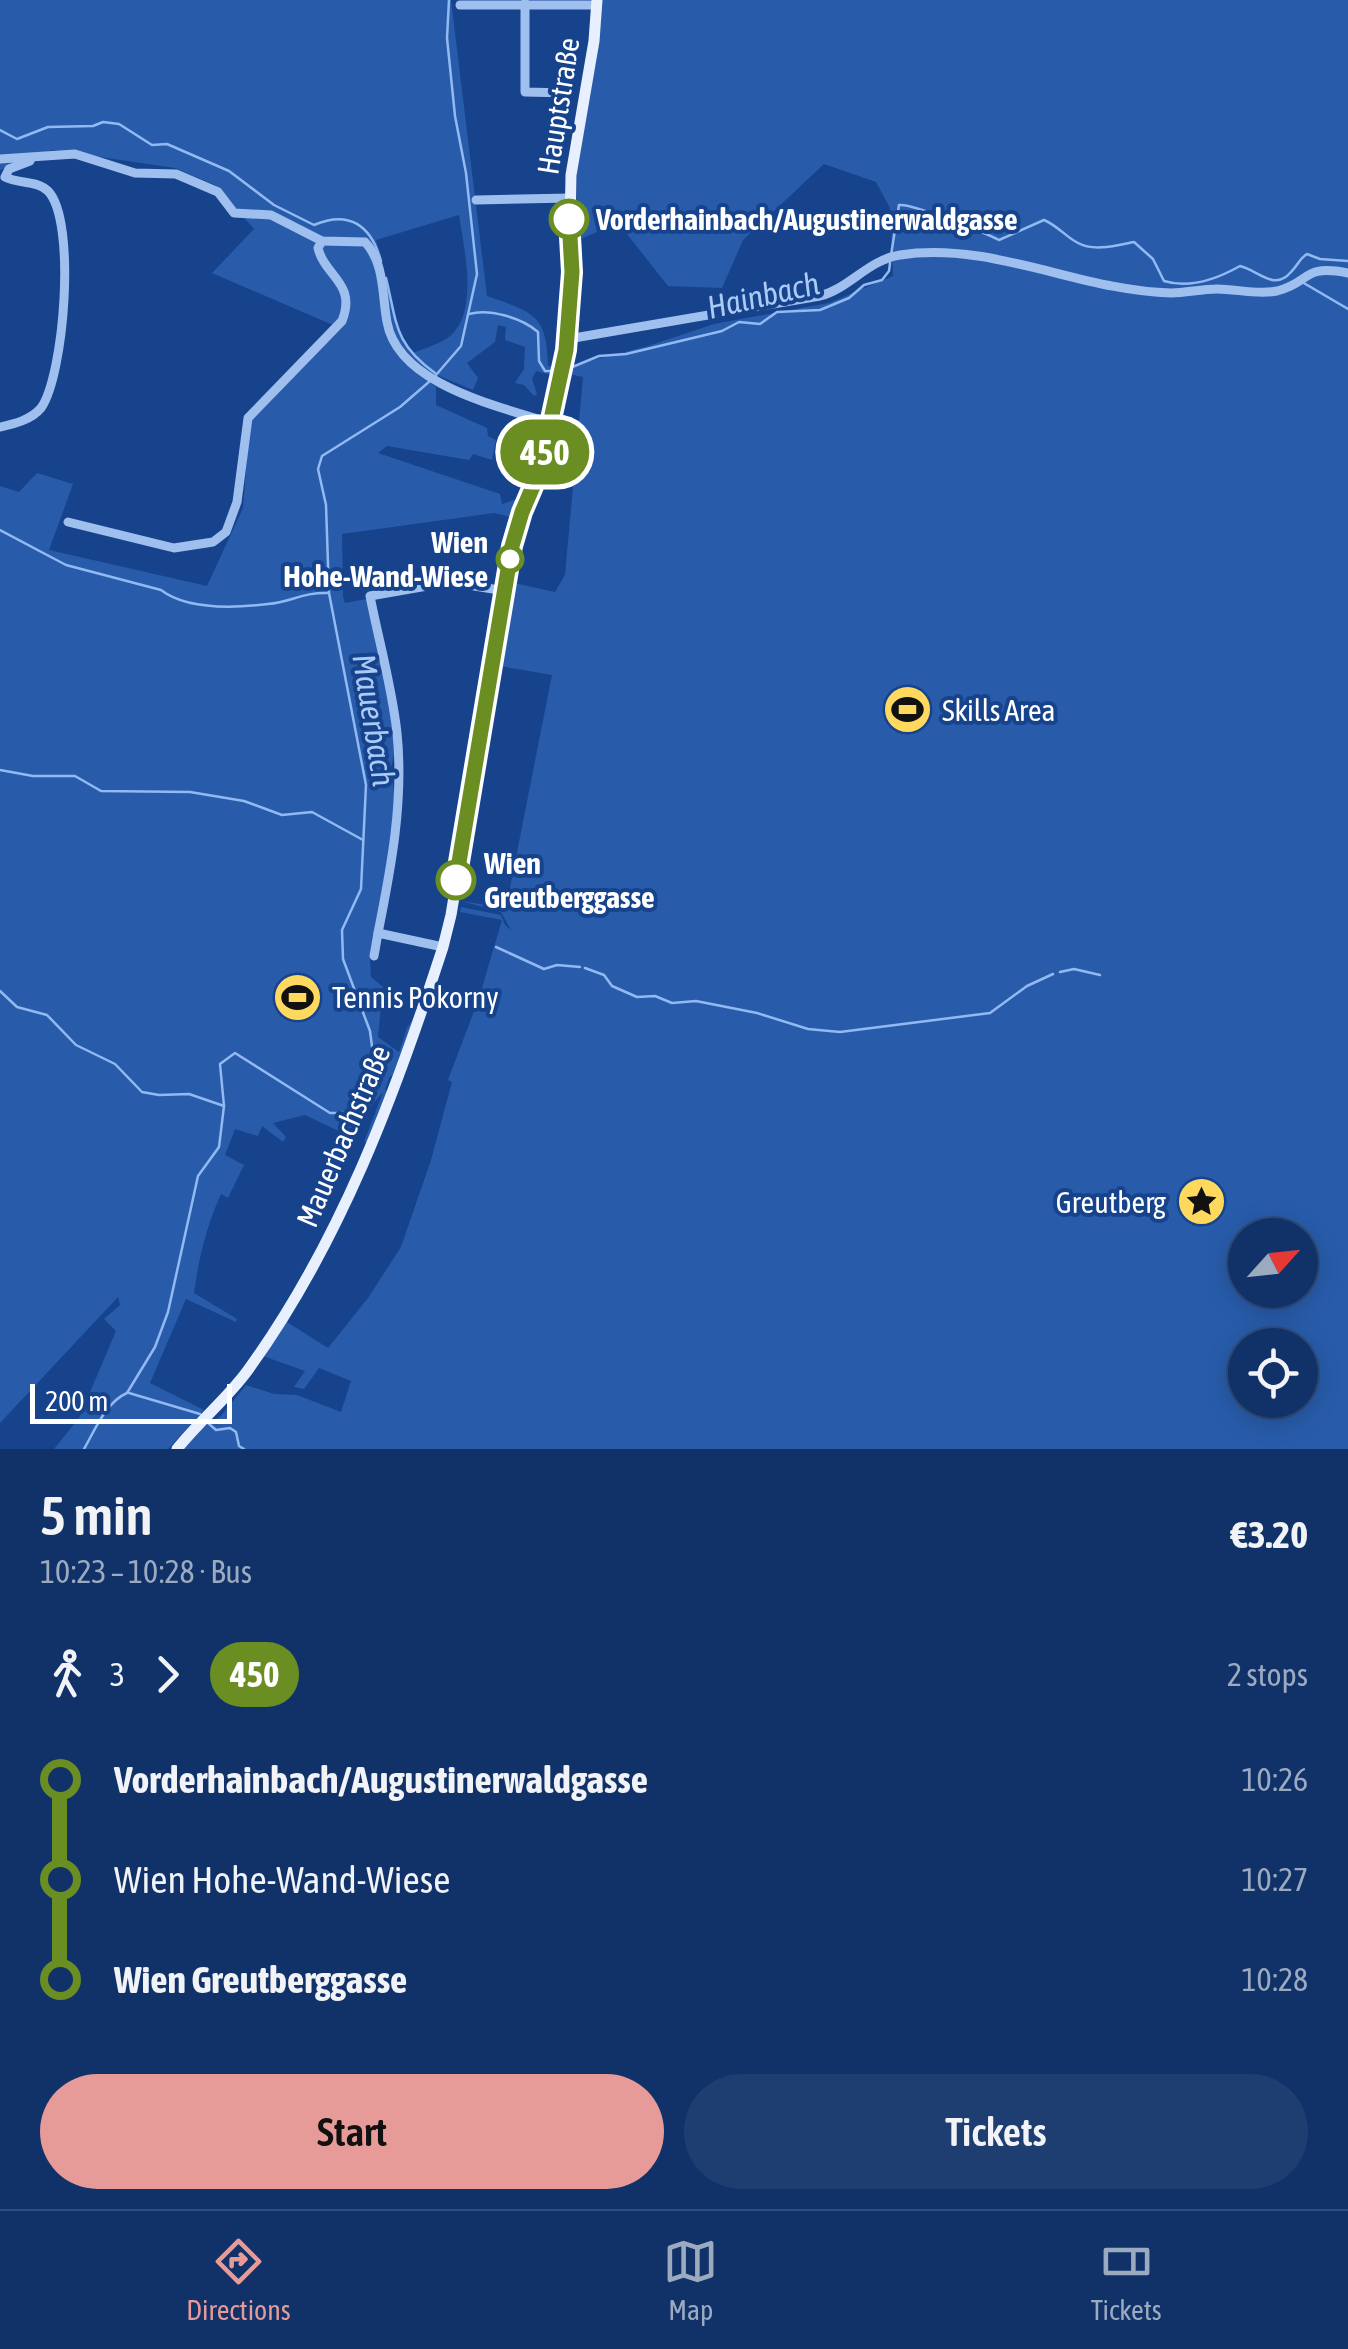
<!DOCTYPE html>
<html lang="en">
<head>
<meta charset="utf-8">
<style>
  :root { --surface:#103269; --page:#1e3e71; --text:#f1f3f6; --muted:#9caac0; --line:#304d7d; --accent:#e69b98 }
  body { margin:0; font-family:"Asap Condensed",sans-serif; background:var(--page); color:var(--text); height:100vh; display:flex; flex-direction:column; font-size:38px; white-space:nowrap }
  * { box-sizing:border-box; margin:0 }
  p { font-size:32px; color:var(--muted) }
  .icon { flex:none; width:55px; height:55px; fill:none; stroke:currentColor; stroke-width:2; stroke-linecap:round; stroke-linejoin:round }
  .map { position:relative; height:1449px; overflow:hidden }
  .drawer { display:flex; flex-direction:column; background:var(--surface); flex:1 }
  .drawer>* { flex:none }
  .badge { padding:0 20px; border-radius:32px; font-size:35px; line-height:65px }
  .needle { width:65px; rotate:63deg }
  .controls { position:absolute; left:1228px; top:1218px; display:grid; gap:20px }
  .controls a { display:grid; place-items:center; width:90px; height:90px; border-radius:50%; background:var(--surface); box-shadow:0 5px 25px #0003,0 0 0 2px var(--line); font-size:50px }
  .scale { position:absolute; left:30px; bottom:25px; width:202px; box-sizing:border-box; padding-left:10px; border:5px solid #fff; border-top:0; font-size:28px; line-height:35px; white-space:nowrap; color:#fff; -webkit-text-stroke:8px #16438c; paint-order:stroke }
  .map>.badge { position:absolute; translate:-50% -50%; box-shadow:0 0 0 5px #fff }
  .legs { display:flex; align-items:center; gap:15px; height:110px; padding:0 40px; font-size:32px }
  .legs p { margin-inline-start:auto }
  .headline { display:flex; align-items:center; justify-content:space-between; height:170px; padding:0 40px }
  h1 { font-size:55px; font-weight:600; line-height:75px }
  .primary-button { display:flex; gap:20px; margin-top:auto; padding:20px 40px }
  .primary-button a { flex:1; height:115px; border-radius:60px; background:var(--accent); color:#111; font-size:40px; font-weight:600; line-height:115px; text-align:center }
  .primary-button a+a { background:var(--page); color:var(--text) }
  ul { padding:0 40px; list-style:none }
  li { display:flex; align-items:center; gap:35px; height:100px; font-size:38px }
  li i { display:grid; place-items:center; width:15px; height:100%; margin:0 12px; background:currentColor }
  li i::after { content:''; width:25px; height:25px; margin:-12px; border:8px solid; border-radius:50%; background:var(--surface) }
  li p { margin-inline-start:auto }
  li:first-child i { background:linear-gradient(#0000 50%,currentColor 0) }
  li:last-child i { background:linear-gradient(currentColor 50%,#0000 0) }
  .dock { display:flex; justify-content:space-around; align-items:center; height:140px; border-top:2px solid var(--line); background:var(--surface); font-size:28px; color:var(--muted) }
  .dock a { display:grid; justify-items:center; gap:5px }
  .dock .on { color:var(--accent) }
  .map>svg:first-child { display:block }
  .green { fill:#285caa; fill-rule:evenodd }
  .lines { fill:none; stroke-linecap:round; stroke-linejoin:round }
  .stream { stroke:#92b9f2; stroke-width:2.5 }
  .minor { stroke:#9fbfef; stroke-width:9 }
  .major { stroke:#e8efff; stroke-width:11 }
  .line-1-casing { stroke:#fff; stroke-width:22 }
  .line-1 { stroke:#6b8e23; stroke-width:15 }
  .stop-1-dot { fill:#fff; stroke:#6b8e23; stroke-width:5 }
  .labels { text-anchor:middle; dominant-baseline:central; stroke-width:8; stroke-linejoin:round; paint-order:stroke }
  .street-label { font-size:30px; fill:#fff; stroke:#16438c }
  .stop-label { font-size:30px; font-weight:bold; fill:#fff; stroke:#16438c; text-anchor:start }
  .poi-label { font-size:30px; fill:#fff; stroke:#16438c; text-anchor:start }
  .water-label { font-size:32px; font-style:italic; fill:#abcaf6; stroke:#16438c }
</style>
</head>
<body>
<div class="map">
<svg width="1348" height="1449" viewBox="0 0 1348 1449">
  <rect width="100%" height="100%" fill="#16438c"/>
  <g class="green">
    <path d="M0 0H451L487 296C532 312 547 313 548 366H558L556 376 536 371 532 379 537 394 534 396 524 385 515 383 524 369 525 347 505 340 506 327 498 325 495 342 467 363 478 378 473 390 432 373 426 379 436 387V405L487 428 488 436 496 440 492 460 473 454 469 460 387 446 378 453 500 494 502 504 521 498 511 517 494 513 342 534 343 597 345 603 366 599 368 605C376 640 405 741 390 769 405 829 381 900 370 959L371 977 383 987 378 1037 399 1052 407 1028 416 1015 392 1076H390L385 1089 387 1092 367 1142H364L383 1092 347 1135 305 1115 273 1123 286 1137 283 1142 262 1126 258 1136 235 1129 225 1155 244 1165 228 1198 221 1194C206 1228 199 1257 194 1293L237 1319 236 1322 186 1299 150 1383 204 1410 168 1449H54L79 1418 116 1331 104 1319 120 1305 118 1297 0 1423V486L19 492 37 473 73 484 49 550 207 586 243 508 250 419 340 328 212 273 254 229 215 185 175 168 53 150 0 170ZM459 215C464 247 477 304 455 331 447 342 425 348 413 353L398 330 376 240Z"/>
    <path d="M601 0H1348V1449H183L200 1429 221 1416 246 1385 274 1394 297 1395 341 1412 351 1381 319 1368 304 1389 294 1387 305 1371 263 1356 287 1322 328 1348 368 1298 401 1247 431 1160 452 1082 448 1080 479 998 502 920 460 912 461 907 501 915 505 925 511 930 501 912 461 901 506 908 552 675 500 666 514 583 555 592 565 575 583 377 569 374 570 366 648 346 714 324 829 303 893 276 890 208 876 182 824 164 743 240 722 288 668 286 623 229 611 226 576 241 577 164 597 56ZM1245 1235H1300V1290H1245ZM1245 1345H1300V1400H1245Z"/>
  </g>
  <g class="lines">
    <g class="stream">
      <path d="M0 130 17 139 48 127 93 126 103 122 119 124 152 145 167 144 229 171 274 205 314 225C349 210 371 225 381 261"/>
      <path d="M891 255 899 205C912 203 983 232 999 240L1044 220C1058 226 1066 237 1078 243 1094 252 1118 245 1134 242L1153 259 1164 281C1190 289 1217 279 1240 266 1258 270 1274 292 1291 272 1298 265 1299 259 1307 254L1320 259 1348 261"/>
      <path d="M386 278C397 323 394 344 435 373"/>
      <path d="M1302 282 1348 309"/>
      <path d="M469 314C489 308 522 318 538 332L539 361 545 371H557"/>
      <path d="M565 370 599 356 626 354 722 331 739 322 760 324 777 312 820 310 849 298 864 285 882 280 889 271 890 263"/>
      <path d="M436 375 461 346 477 274 466 173 455 116 447 38 449 0"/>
      <path d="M0 530 66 565 161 590C187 610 235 608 268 604 292 602 302 592 329 593"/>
      <path d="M0 770 33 776H75L101 791 190 792 244 801 282 815 312 812 363 840"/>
      <path d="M496 947 544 969 557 965 580 967"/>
      <path d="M585 968 604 975 612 986 637 997 655 996 672 1003 696 1001 757 1013 808 1029 840 1032 990 1013 1027 986 1053 974"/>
      <path d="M1060 972 1074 969 1100 975"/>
      <path d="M0 991 17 1007 47 1015 76 1045 115 1064 142 1092 159 1095 189 1094 224 1106"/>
      <path d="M129 1393 200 1414"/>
      <path d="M208 1423 216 1430 230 1428 236 1432 239 1446 244 1449"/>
      <path d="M84 1449C95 1430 106 1402 127 1393L155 1347 168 1312 198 1176 219 1147 224 1106 220 1064 235 1053 330 1113H346L366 1099 375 1069 370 1031 343 959 342 930 361 889 366 785 329 593 326 505 318 469 322 456 400 407 430 381"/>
    </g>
    <g class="minor">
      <path d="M525 3V92L568 93"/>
      <path d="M460 5H597"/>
      <path d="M0 159 75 154 135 173 176 174 218 192 234 213 271 215 322 241 365 242C385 263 382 296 387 322 398 385 499 406 550 423"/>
      <path d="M476 200 570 198"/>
      <path d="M568 339 820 296C850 288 868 260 900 255 992 241 1080 291 1171 293 1186 293 1201 289 1217 289 1236 289 1258 295 1277 291 1312 282 1301 264 1348 273"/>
      <path d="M0 427C14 424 31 420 41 408 64 376 77 221 48 191 37 180 18 184 5 177L9 169 30 161"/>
      <path d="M68 522 174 548 213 542 226 532 237 502 248 418 342 321C357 283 325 277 318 248L322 241"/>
      <path d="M443 947 378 933C391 868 404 801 397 733 392 687 379 642 370 596L450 582 505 591"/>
      <path d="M374 956 378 933"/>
    </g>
    <path class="major" d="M177 1449C199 1421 227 1399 248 1370 340 1243 395 1095 443 947L451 915 512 547 543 460 568 339 571 175 594 41 597 0"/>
  </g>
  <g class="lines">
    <defs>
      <path id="line-1" d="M456 880 512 546 522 512 540 470 566 350 572 272 569 219"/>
    </defs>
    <use href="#line-1" class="line-1-casing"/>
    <use href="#line-1" class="line-1"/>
  </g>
  <defs>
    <symbol id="stadium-disc" viewBox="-11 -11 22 22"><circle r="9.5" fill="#ffd95e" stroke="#16438c"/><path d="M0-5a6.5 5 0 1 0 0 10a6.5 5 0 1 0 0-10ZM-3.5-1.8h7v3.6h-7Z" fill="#111"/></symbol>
    <symbol id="sight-disc" viewBox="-11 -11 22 22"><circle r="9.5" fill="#ffd95e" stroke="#16438c"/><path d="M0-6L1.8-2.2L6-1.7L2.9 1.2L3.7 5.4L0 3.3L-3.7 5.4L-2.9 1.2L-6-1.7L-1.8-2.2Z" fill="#111"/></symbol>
  </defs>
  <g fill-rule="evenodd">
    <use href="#stadium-disc" x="880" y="682" width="55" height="55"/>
    <use href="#stadium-disc" x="270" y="970" width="55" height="55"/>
    <use href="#sight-disc" x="1174" y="1174" width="55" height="55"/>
  </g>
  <g class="stop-1-dot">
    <circle cx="569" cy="219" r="18"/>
    <circle cx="510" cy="559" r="12"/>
    <circle cx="456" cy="880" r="18"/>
  </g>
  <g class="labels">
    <g class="street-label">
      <text transform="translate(558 106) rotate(-81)">Hauptstraße</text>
      <text transform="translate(343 1136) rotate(-67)">Mauerbachstraße</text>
    </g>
    <g class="stop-label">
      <text x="596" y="219">Vorderhainbach/Augustinerwaldgasse</text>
      <text x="488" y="542" text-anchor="end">Wien<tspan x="488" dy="34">Hohe-Wand-Wiese</tspan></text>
      <text x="484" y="863">Wien<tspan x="484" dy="34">Greutberggasse</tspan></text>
    </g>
    <g class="poi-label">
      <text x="942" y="710">Skills Area</text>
      <text x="332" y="997">Tennis Pokorny</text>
      <text x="1166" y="1202" text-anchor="end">Greutberg</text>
    </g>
    <g class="water-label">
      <text transform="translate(763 295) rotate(-13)">Hainbach</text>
      <text transform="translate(374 720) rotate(81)">Mauerbach</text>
    </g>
  </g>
</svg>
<div class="controls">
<a><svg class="needle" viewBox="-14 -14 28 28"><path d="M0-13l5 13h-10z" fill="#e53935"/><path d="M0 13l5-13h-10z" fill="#9caac0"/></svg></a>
<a><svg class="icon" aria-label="locate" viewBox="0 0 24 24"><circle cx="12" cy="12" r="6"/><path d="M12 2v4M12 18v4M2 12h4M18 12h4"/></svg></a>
</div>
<div class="scale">200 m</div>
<b class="badge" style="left:545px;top:452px;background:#6b8e23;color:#fff">450</b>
</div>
<section class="drawer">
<div class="headline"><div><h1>5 min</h1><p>10:23 – 10:28 · Bus</p></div><b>€3.20</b></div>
<div class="legs"><svg class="icon" aria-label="walk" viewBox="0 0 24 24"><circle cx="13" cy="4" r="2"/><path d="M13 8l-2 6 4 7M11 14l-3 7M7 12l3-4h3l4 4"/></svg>3<svg class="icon" aria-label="forward" viewBox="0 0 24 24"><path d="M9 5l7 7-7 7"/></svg><b class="badge" style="background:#6b8e23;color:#fff">450</b><p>2 stops</p></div>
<ul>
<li><i style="color:#6b8e23"></i><b>Vorderhainbach/Augustinerwaldgasse</b><p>10:26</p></li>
<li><i style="color:#6b8e23"></i><span>Wien Hohe-Wand-Wiese</span><p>10:27</p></li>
<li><i style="color:#6b8e23"></i><b>Wien Greutberggasse</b><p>10:28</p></li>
</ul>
<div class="primary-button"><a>Start</a><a>Tickets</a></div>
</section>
<nav class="dock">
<a class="on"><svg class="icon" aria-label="directions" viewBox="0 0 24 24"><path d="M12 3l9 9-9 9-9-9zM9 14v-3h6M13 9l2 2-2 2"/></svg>Directions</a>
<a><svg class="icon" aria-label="map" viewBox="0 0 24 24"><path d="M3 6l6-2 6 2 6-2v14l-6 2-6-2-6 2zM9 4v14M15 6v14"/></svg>Map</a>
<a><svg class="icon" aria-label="tickets" viewBox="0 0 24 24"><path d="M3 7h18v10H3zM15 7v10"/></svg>Tickets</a>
</nav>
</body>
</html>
